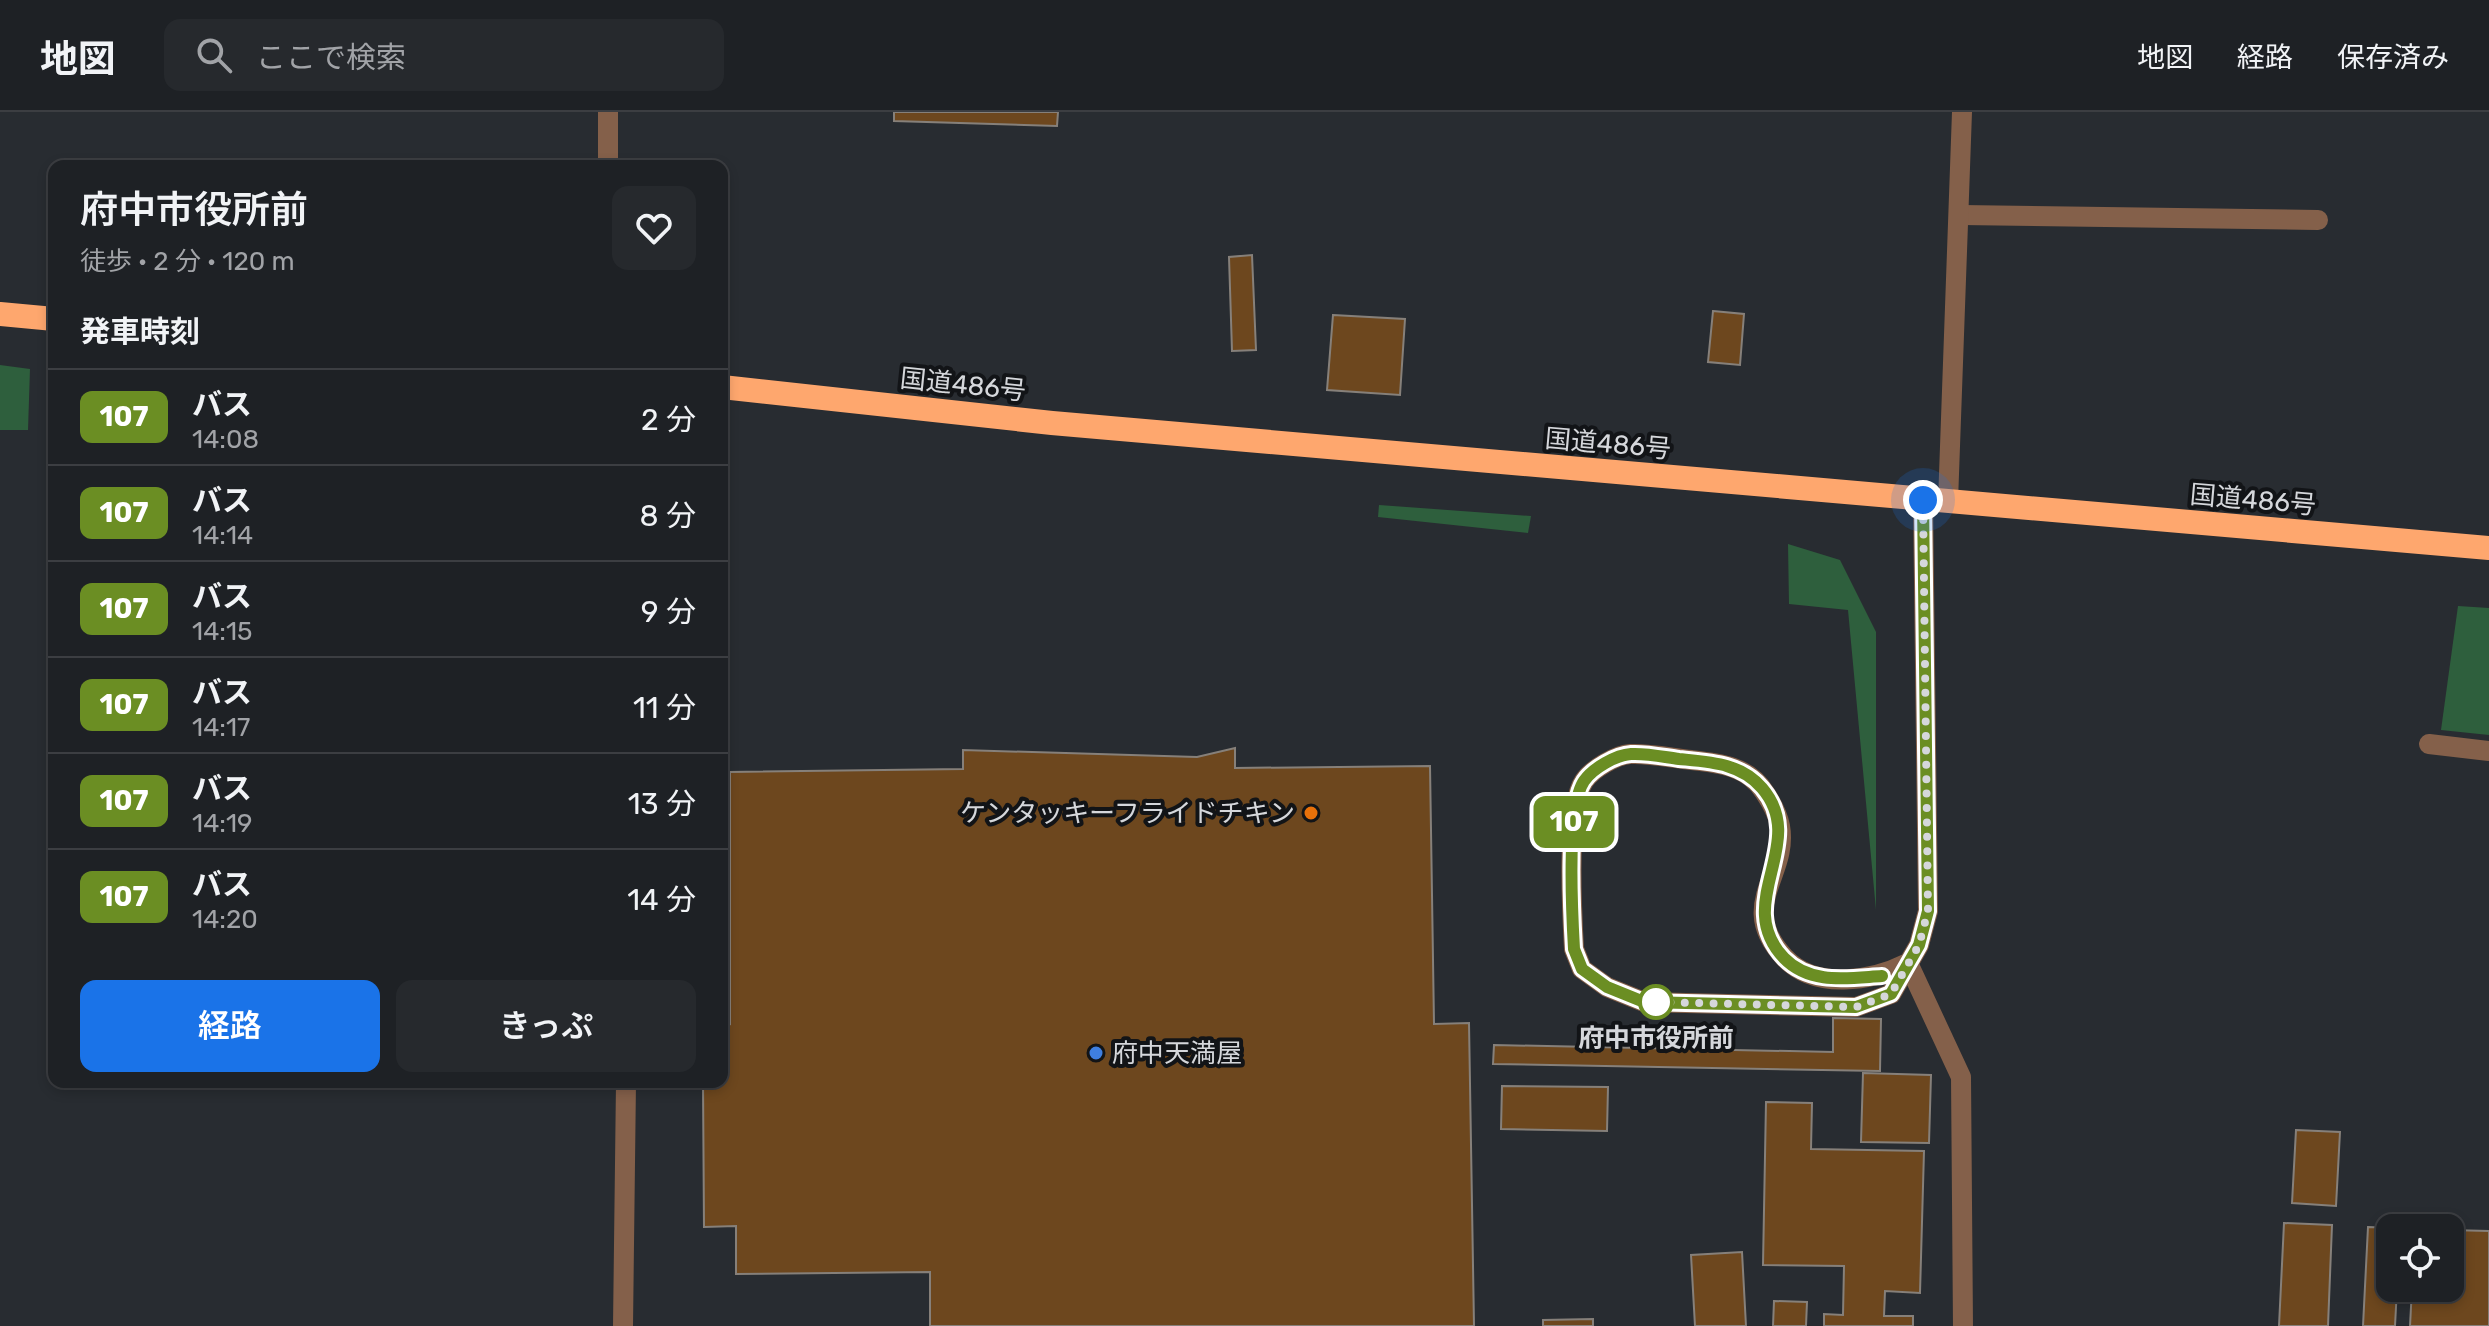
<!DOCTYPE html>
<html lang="ja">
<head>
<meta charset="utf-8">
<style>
  :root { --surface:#1e2125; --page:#26292d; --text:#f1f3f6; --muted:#a1a3a7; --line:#3c3e42; --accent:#1a73e8 }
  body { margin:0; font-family:Rubik,"Noto Sans JP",sans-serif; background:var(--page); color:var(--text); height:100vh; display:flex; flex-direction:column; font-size:30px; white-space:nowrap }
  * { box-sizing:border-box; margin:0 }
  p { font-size:26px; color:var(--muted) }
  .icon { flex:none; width:44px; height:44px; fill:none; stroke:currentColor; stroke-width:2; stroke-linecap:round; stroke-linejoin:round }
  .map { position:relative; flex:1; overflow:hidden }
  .panel { position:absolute; left:48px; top:48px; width:680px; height:928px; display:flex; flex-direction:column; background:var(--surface); border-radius:16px; box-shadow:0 4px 12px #0003,0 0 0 2px var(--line) }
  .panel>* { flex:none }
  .badge { padding:0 16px; border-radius:12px; font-size:28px; line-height:52px }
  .controls { position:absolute; left:2376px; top:1102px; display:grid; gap:16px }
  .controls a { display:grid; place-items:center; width:88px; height:88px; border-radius:16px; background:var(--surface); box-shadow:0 4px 12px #0003,0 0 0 2px var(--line); font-size:40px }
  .you { position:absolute; width:40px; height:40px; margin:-20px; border:6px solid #fff; border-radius:50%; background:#1a73e8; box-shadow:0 0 0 12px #1a73e833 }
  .map>.badge { position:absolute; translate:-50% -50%; box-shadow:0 0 0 4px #fff }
  h2 { padding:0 32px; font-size:30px; line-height:72px }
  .round { display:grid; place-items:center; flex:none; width:84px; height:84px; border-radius:16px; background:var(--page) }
  .headline { display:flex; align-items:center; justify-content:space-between; height:136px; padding:0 32px }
  h1 { font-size:38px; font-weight:600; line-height:60px }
  .button { display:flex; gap:16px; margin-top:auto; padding:16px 32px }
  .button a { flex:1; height:92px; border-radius:16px; background:var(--accent); color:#fff; font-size:32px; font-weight:600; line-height:92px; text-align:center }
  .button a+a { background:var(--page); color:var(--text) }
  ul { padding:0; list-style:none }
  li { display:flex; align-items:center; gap:24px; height:96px; padding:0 32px; border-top:2px solid var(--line) }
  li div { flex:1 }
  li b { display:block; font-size:30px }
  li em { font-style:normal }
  li .badge { min-width:88px; font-weight:700; text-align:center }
  header { display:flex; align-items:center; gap:48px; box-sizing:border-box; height:112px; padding:0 40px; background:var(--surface); border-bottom:2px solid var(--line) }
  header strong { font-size:38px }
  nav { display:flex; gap:44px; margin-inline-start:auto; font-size:28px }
  .search { width:560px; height:72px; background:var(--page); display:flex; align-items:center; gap:20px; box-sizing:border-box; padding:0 28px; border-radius:16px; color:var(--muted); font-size:30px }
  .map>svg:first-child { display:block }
  .green { fill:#2e5f3d }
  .building { fill:#6d471e; stroke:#86807a; stroke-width:2 }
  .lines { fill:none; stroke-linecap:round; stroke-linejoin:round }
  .minor { stroke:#84604a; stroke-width:20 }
  .highway { stroke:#fea76e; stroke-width:24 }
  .line-casing { stroke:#fff; stroke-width:18 }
  .line { stroke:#6b8e23; stroke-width:12 }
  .walk { stroke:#d5d7db; stroke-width:8; stroke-dasharray:0 14.4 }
  .food-dot { fill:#e8710a; stroke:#121417; stroke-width:3 }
  .stop-dot { fill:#fff; stroke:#6b8e23; stroke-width:4 }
  .shop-dot { fill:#3f7fe0; stroke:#121417; stroke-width:3 }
  .labels { text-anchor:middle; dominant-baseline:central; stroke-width:8; stroke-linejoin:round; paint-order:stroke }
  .street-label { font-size:26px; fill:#d5d7db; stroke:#121417 }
  .poi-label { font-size:26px; fill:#d5d7db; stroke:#121417; text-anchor:end }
  .stop-label { font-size:26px; font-weight:bold; fill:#d5d7db; stroke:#121417 }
</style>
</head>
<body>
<header>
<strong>地図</strong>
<div class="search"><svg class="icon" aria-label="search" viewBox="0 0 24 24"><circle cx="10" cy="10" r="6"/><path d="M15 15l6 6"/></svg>ここで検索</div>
<nav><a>地図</a><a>経路</a><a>保存済み</a></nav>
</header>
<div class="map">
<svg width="2489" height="1214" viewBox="0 0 2489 1214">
  <rect width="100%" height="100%" fill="#282c31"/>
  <g class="green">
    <path d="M0 253 30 257 28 318H0Z"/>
    <path d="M1379 393 1531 404 1528 421 1378 405Z"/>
    <path d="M1788 432 1840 448 1876 520V798L1848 498 1789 492Z"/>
    <path d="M2458 494 2489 496V623L2441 618Z"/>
  </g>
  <g class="building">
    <path d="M894 0H1058L1057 14 894 9Z"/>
    <path d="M1252 143 1256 238 1232 239 1229 145Z"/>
    <path d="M1713 199 1744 202 1740 253 1708 250Z"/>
    <path d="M1333 203 1405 207 1400 283 1327 278Z"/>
    <path d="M1235 636V656L1430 654 1434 912 1469 911 1474 1214H930V1160L736 1162V1114L704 1115 703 970H722V911L730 912V660L963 657V638L1197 645Z"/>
    <path d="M1833 906 1881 907 1880 959 1493 952 1494 933 1833 940Z"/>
    <path d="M1863 961 1931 963 1929 1031 1861 1030Z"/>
    <path d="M1502 974 1608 975 1607 1019 1501 1017Z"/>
    <path d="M1766 990 1812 991 1811 1037 1924 1039 1920 1181 1885 1179 1884 1204H1913V1214H1824V1202L1843 1203 1844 1154 1763 1153Z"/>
    <path d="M2296 1018 2340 1020 2336 1094 2292 1091Z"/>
    <path d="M2284 1111 2332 1113 2328 1214H2279Z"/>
    <path d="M2368 1115 2393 1116H2390V1176H2397L2395 1214H2363Z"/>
    <path d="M2450 1118 2489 1119V1214H2410L2412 1176H2450Z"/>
    <path d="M1742 1140 1746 1214H1695L1691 1143Z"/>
    <path d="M1774 1189 1807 1190 1806 1214H1773Z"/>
    <path d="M1593 1207V1214H1543V1208Z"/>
  </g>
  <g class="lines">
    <g class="minor">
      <path d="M608 0V54"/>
      <path d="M1961 103 2318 108"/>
      <path d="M1948 390 1962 0"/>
      <path d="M2429 632 2489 639"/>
      <path d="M1908 851C1872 869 1815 879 1784 845 1736 793 1789 763 1780 714 1778 703 1771 690 1765 681 1749 654 1719 651 1691 648 1672 646 1649 641 1630 642 1616 643 1592 657 1584 669 1566 695 1572 801 1574 837L1582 857 1607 875 1644 890 1856 895 1891 882 1919 833 1928 799 1923 388"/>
      <path d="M1908 851 1961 965 1963 1214"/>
      <path d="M623 1214 626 970"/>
    </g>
    <g class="highway">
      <path d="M0 202 54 207"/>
      <path d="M722 275 1052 311 2489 436"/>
    </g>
  </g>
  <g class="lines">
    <defs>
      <path id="line" d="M1882 864C1848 866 1810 873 1784 846 1731 790 1810 732 1762 676 1741 651 1710 650 1679 647 1664 645 1646 641 1631 642 1616 643 1593 656 1584 669 1566 695 1572 802 1574 837L1582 857 1607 875 1644 890 1856 895 1891 882 1919 833 1928 799 1923 388"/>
    </defs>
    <use href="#line" class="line-casing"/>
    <use href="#line" class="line"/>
    <path class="walk" d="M1656 890 1856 895 1891 882 1919 833 1928 799 1923 388"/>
  </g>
  <circle class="food-dot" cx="1311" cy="701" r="8"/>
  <circle class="stop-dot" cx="1656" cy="890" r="16"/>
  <circle class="shop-dot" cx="1096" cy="941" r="8"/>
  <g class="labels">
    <g class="street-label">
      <text transform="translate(963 273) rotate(6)">国道486号</text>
      <text transform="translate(1608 332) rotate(5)">国道486号</text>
      <text transform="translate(2253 388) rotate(5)">国道486号</text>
    </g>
    <g class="poi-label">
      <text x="1295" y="701">ケンタッキーフライドチキン</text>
      <text x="1112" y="941" text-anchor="start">府中天満屋</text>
    </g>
    <g class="stop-label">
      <text x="1656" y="926">府中市役所前</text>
    </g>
  </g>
</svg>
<div class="controls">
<a><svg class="icon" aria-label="locate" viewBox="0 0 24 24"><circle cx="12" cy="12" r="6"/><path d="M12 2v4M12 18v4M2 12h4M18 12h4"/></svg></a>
</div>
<div class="you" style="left:1923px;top:388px"></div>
<b class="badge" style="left:1574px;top:710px;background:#6b8e23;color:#fff">107</b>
<section class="panel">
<div class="headline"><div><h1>府中市役所前</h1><p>徒歩 · 2 分 · 120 m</p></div><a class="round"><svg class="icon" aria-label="heart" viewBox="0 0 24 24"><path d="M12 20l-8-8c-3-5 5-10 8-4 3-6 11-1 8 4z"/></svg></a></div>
<h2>発車時刻</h2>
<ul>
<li><span class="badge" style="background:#6b8e23;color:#fff">107</span><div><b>バス</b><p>14:08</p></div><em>2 分</em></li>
<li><span class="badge" style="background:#6b8e23;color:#fff">107</span><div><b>バス</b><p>14:14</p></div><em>8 分</em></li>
<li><span class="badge" style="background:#6b8e23;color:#fff">107</span><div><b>バス</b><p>14:15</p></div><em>9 分</em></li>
<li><span class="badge" style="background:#6b8e23;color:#fff">107</span><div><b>バス</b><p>14:17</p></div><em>11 分</em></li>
<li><span class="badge" style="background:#6b8e23;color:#fff">107</span><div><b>バス</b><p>14:19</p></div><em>13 分</em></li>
<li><span class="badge" style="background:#6b8e23;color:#fff">107</span><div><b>バス</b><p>14:20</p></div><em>14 分</em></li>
</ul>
<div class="button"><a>経路</a><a>きっぷ</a></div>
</section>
</div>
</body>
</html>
